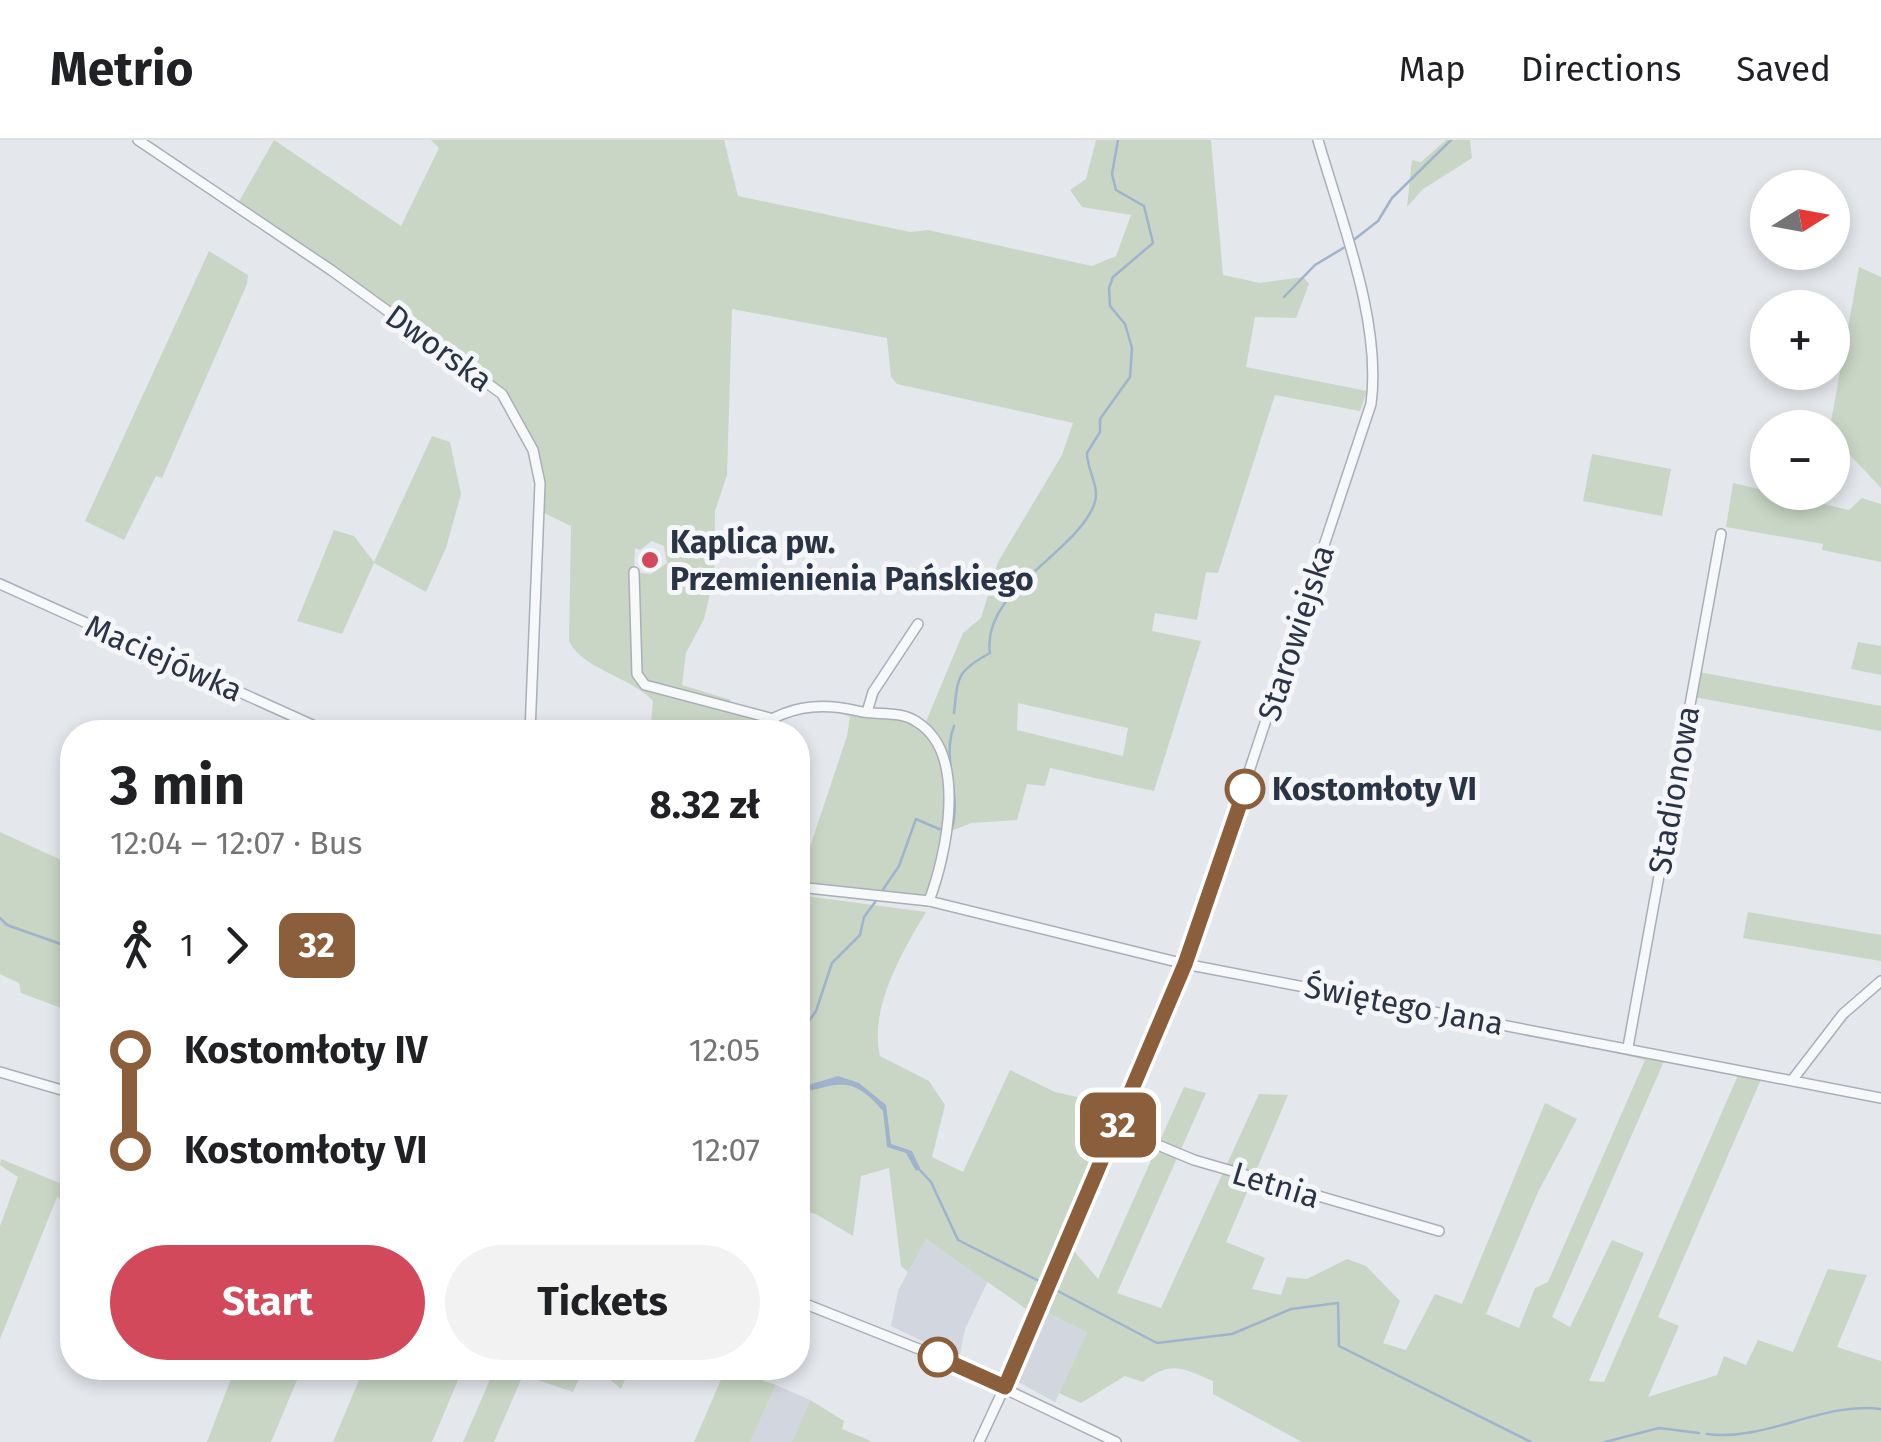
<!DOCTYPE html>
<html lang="en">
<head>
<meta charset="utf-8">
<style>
  :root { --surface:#fff; --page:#f2f2f2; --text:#202124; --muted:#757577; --line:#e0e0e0; --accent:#d1495b }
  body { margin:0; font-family:"Fira Sans",sans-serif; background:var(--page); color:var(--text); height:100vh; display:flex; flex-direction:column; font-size:38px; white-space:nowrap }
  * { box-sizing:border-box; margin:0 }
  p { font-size:32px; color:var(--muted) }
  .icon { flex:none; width:55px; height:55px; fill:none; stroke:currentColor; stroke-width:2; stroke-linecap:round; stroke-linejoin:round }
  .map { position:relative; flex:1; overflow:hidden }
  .sheet { position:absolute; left:60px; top:580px; width:750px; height:660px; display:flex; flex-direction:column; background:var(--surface); border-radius:40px; box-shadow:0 5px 15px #0003 }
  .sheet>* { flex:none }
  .badge { padding:0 20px; border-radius:15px; font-size:35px; line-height:65px }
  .needle { width:65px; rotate:79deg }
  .controls { position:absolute; left:1750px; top:30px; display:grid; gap:20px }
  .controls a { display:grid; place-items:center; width:100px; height:100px; border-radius:50%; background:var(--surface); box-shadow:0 5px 15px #0003; font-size:50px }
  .map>.badge { position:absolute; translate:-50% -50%; box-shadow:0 0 0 5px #fff }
  .legs { display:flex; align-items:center; gap:15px; height:110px; padding:0 50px; font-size:32px }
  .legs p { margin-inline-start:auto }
  .overview { display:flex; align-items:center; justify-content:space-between; height:170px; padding:0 50px }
  h1 { font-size:55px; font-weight:700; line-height:75px }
  .cta { display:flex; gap:20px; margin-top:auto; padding:20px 50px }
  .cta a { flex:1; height:115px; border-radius:60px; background:var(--accent); color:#fff; font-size:40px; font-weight:700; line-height:115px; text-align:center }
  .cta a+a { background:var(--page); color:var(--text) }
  ul { padding:0 50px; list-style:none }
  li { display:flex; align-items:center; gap:35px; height:100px; font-size:38px }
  li i { display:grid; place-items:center; width:15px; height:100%; margin:0 12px; background:currentColor }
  li i::after { content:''; width:25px; height:25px; margin:-12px; border:8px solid; border-radius:50%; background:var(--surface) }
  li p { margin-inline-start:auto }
  li:first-child i { background:linear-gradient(#0000 50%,currentColor 0) }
  li:last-child i { background:linear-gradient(currentColor 50%,#0000 0) }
  header { display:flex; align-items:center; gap:60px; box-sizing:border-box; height:140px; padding:0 50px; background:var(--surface); border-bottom:2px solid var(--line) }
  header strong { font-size:48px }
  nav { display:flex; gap:55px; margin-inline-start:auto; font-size:35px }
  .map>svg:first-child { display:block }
  .built { fill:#d2d6de }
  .green { fill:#c9d6c5; fill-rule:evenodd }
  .water { fill:#9fb4cc }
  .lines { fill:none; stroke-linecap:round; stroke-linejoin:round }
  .stream { stroke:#9fb4cc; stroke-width:2.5 }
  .minor-casing { stroke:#a9aeb7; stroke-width:12 }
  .minor { stroke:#f7f8fa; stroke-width:9 }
  .line-1-casing { stroke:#fff; stroke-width:22 }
  .line-1 { stroke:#8b5e3c; stroke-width:15 }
  .poi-dot { fill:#d1495b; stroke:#f4f6f9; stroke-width:4 }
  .stop-1-dot { fill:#fff; stroke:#8b5e3c; stroke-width:5 }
  .labels { text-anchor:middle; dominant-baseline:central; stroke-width:10; stroke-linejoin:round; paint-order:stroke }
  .street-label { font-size:32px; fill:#2b3445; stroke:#f4f6f9 }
  .poi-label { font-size:32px; font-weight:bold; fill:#2b3445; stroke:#f4f6f9; text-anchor:start }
  .stop-label { font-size:32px; font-weight:bold; fill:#2b3445; stroke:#f4f6f9; text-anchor:start }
</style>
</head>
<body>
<header>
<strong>Metrio</strong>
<nav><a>Map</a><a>Directions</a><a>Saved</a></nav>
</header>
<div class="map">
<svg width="1881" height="1302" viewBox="0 0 1881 1302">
  <rect width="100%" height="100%" fill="#e4e7ec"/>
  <g class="built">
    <path d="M925 1099 989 1139 965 1189 959 1219 891 1186 898 1151Z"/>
    <path d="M1045 1172 1087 1192 1055 1262 1018 1242Z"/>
    <path d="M776 1245 810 1260 792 1302H750Z"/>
  </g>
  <g class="green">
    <path d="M274 0 401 86 439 8 431 0H724L738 56 910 92 928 90 1092 126 1116 116 1131 75 1082 67 1070 50 1086 39 1096 0H1211L1223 135 1260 143 1303 137 1309 144 1296 178 1255 177 1246 227 1367 251 1360 271 1275 255 1218 433 1206 432 1197 480 1155 473 1152 491 1201 501 1154 651 1050 628 1045 646 1027 644 1017 680 971 683 951 691C955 652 949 615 925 584L963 493 981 478 998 422 1062 315 1073 283 897 244 891 237 887 198 732 169 727 335 715 371 714 437 704 479 686 513 682 545 731 560 727 564 757 578 746 592H650L653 561C630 536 583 530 569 501L571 386 544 373C542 328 529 293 507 253L237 65ZM652 401 664 406 667 423 651 434 634 432 635 408 640 410ZM1018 563 1128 588 1123 616 1017 590Z"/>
    <path d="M1446 0H1470L1472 18 1423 49 1407 67 1412 20 1421 22Z"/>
    <path d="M209 111 248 135 247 144 162 338 156 336 124 400 85 381Z"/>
    <path d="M1859 127 1881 137V348L1833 297 1830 287Z"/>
    <path d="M432 296 450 302 461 354 446 408 426 452 374 423 342 494 297 481 334 390 354 396 374 422Z"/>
    <path d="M1592 314 1671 329 1662 376 1583 361Z"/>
    <path d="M1733 343 1849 370 1862 358 1881 364V422L1822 410 1823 404 1726 387Z"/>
    <path d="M1858 502 1881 506V535L1851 529Z"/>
    <path d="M1699 532 1881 566V591L1694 557Z"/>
    <path d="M834 570 915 583C961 630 949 700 928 756L798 743 847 596 850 577Z"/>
    <path d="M0 692 72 725V872L21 853 19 843 0 834Z"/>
    <path d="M798 755 926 772C902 812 869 868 880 916L929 941 945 965 932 1017 963 1032 1010 930 1055 952 1121 967 1034 1169 1029 1171 926 1099 908 1132 901 1126 889 1028 861 1036 853 1096 816 1074 798 1070Z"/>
    <path d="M1748 772 1881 795V821L1743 798Z"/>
    <path d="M1609 908 1665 919 1552 1177 1570 1187 1612 1100 1644 1113 1589 1241 1604 1242 1739 933 1762 937 1658 1177 1679 1186 1648 1257 1717 1235 1724 1216 1746 1225 1758 1200 1793 1212 1828 1129 1867 1135 1837 1207 1881 1221V1302H1302L1213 1254V1241C1183 1228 1170 1220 1143 1242L1125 1236 1081 1263 1059 1253 1087 1192 1045 1172 1073 1110 1098 1139 1184 947 1206 953 1117 1153 1161 1168 1259 954 1288 955 1226 1102 1265 1118 1252 1149 1281 1155 1287 1137 1307 1139 1347 1119 1366 1126 1400 1161 1383 1203 1406 1210 1435 1154 1462 1164 1545 963 1577 979 1538 1052 1486 1174 1519 1188 1535 1148 1548 1142 1645 920 1608 911Z"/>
    <path d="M1 1019 62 1044 72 1020V1063L57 1057 0 1199V1086L18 1037 0 1025Z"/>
    <path d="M235 1228H302L271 1302H207Z"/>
    <path d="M364 1228H463L432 1302H333Z"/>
    <path d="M495 1228H630L621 1249 601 1232 584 1228 573 1252 523 1235 494 1302H463Z"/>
    <path d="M726 1228 776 1245 750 1302H694Z"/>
    <path d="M810 1260 844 1281 842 1289 873 1302H792Z"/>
  </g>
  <path class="water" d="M838 936 859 943 886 965 891 1004 912 1011 920 1028 916 1031 906 1013 887 1007 883 971C850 932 837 946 798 953V948Z"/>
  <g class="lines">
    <g class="stream">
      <path d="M1351 102 1378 81 1392 58 1451 0"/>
      <path d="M1284 157 1315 125 1345 107"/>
      <path d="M954 573C958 538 955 532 990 513 981 451 1074 415 1094 365 1101 348 1087 331 1087 313L1100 292V279L1130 237 1132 208 1125 184 1110 166 1109 148 1113 137 1153 103 1144 66 1116 50 1112 34 1118 0"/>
      <path d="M882 751 899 726 916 679 939 689 952 688C962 653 941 620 954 586"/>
      <path d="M0 778 7 785 72 808"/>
      <path d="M798 897 816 871 832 823 860 795 864 777 878 758"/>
      <path d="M917 1027 931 1042 958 1100 1045 1144"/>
      <path d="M1052 1148 1157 1203 1232 1194 1291 1169 1338 1163 1339 1206 1531 1302"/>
      <path d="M1707 1294C1767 1302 1822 1261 1881 1269"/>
      <path d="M1605 1302 1659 1288 1699 1293"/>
    </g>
    <defs>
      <g id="minor">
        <path d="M138 0 331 130 502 254 533 310 540 343 530 592"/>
        <path d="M634 432 637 534 645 545 770 578"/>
        <path d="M0 444 328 592"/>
        <path d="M867 572 873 552 918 484"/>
        <path d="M751 592C785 567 817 561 858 571 877 576 900 570 917 582 969 614 946 716 929 761"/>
        <path d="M798 747 929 761 1185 824 1881 958"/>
        <path d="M1628 907 1721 394"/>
        <path d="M0 932 72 953"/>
        <path d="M1793 939 1843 874 1881 841"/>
        <path d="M1117 988 1194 1020 1439 1091"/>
        <path d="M798 1161 934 1215 1116 1302"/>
        <path d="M979 1302 1038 1175 1185 824 1371 264C1382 182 1341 80 1318 0"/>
      </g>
    </defs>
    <use href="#minor" class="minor-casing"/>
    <use href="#minor" class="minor"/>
  </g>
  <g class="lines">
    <defs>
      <path id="line-1" d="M938 1217 1005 1247 1185 824 1245 649"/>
    </defs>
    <use href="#line-1" class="line-1-casing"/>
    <use href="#line-1" class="line-1"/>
  </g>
  <circle class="poi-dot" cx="650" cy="420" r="10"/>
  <g class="stop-1-dot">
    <circle cx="1245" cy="649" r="18"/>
    <circle cx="938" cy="1217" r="18"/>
  </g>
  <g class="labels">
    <g class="street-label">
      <text transform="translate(439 208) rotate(36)">Dworska</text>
      <text transform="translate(1296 493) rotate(-72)">Starowiejska</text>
      <text transform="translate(164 518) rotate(24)">Maciejówka</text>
      <text transform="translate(1674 650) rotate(-80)">Stadionowa</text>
      <text transform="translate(1404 865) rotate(11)">Świętego Jana</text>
      <text transform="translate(1276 1045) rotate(17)">Letnia</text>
    </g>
    <g class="poi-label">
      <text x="670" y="402">Kaplica pw.<tspan x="670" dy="37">Przemienienia Pańskiego</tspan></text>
    </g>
    <g class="stop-label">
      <text x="1272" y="649">Kostomłoty VI</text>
    </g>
  </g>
</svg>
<div class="controls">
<a><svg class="needle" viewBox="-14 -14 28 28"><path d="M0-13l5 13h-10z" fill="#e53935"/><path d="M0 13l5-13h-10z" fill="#757577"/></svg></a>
<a>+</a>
<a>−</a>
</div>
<b class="badge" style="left:1118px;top:985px;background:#8b5e3c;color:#fff">32</b>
<section class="sheet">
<div class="overview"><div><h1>3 min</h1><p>12:04 – 12:07 · Bus</p></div><b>8.32 zł</b></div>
<div class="legs"><svg class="icon" aria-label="walk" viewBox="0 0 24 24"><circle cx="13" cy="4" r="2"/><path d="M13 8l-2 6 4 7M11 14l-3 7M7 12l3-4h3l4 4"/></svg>1<svg class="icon" aria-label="forward" viewBox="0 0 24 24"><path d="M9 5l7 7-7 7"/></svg><b class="badge" style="background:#8b5e3c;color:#fff">32</b></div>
<ul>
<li><i style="color:#8b5e3c"></i><b>Kostomłoty IV</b><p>12:05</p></li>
<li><i style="color:#8b5e3c"></i><b>Kostomłoty VI</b><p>12:07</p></li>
</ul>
<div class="cta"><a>Start</a><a>Tickets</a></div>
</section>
</div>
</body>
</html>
